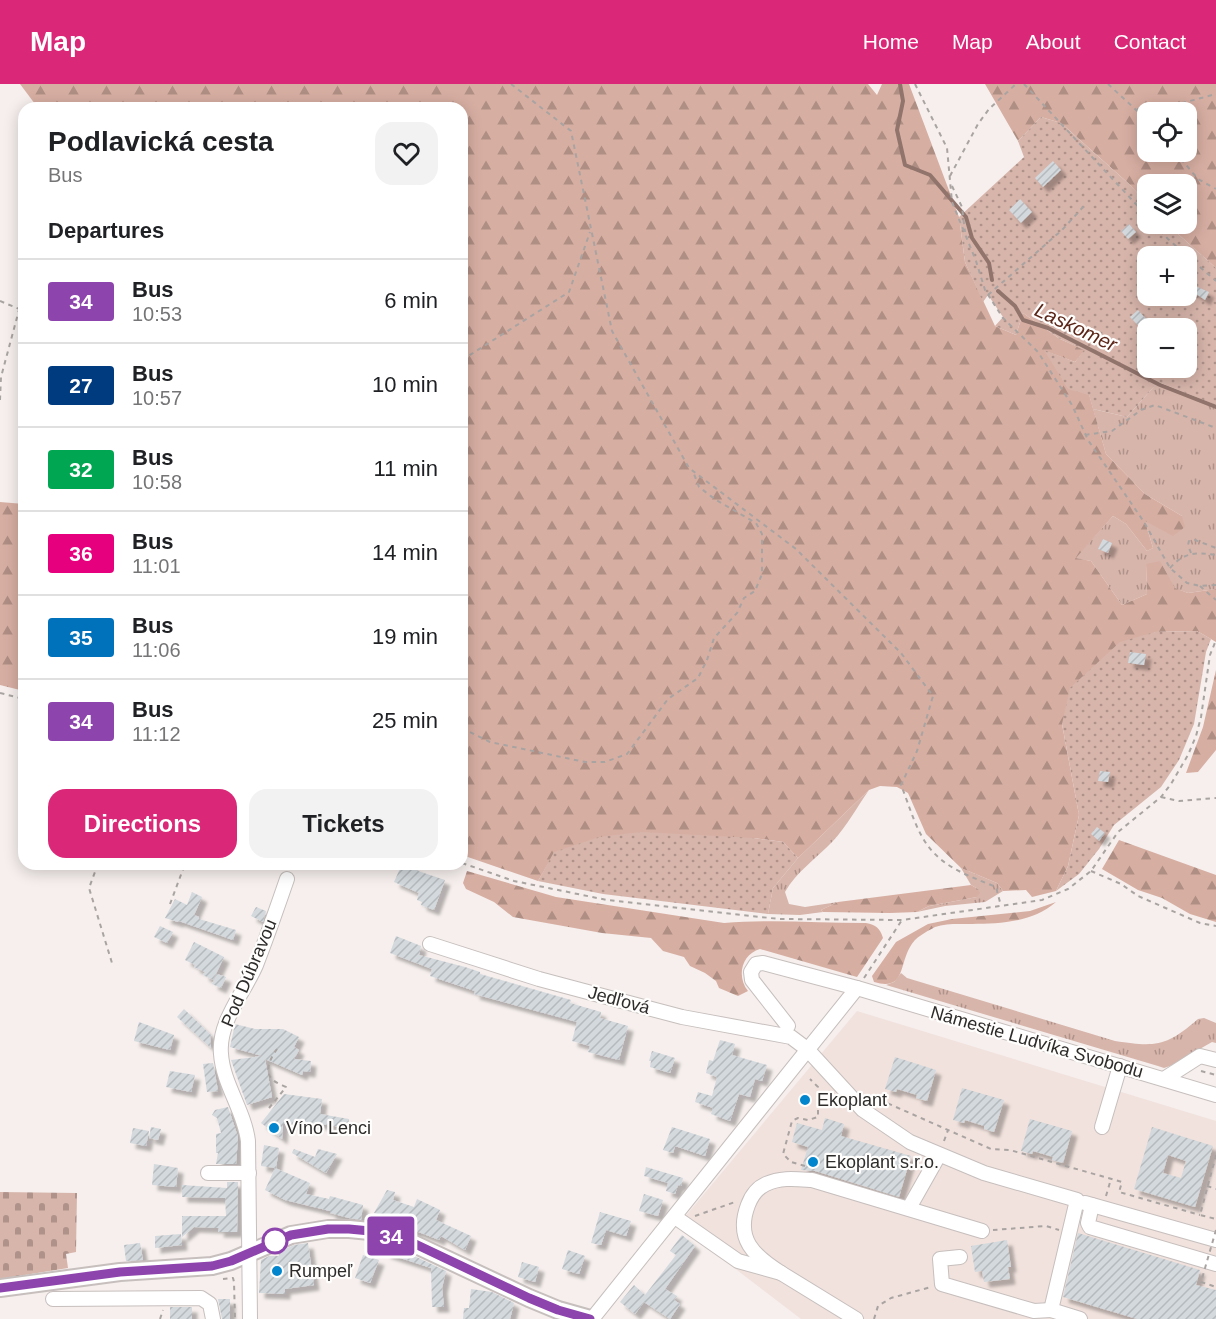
<!DOCTYPE html>
<html lang="en">
<head>
<meta charset="utf-8">
<style>
  :root { --surface:#fff; --page:#f2f2f2; --text:#202124; --muted:#757577; --line:#e0e0e0; --accent:#db2777 }
  body { margin:0; font-family:Helvetica,sans-serif; background:var(--page); color:var(--text); height:100vh; display:flex; flex-direction:column; font-size:22px; white-space:nowrap }
  * { box-sizing:border-box; margin:0 }
  p { font-size:20px; color:var(--muted) }
  .icon { flex:none; width:33px; height:33px; fill:none; stroke:currentColor; stroke-width:2; stroke-linecap:round; stroke-linejoin:round }
  .map { position:relative; flex:1; overflow:hidden }
  .panel { position:absolute; left:18px; top:18px; width:450px; height:768px; display:flex; flex-direction:column; background:var(--surface); border-radius:18px; box-shadow:0 3px 15px #0003 }
  .panel>* { flex:none }
  .badge { padding:0 12px; border-radius:4px; font-size:21px; line-height:39px }
  .tools { position:absolute; left:1137px; top:18px; display:grid; gap:12px }
  .tools a { display:grid; place-items:center; width:60px; height:60px; border-radius:12px; background:var(--surface); box-shadow:0 3px 15px #0003; font-size:30px }
  .map>.badge { position:absolute; translate:-50% -50%; box-shadow:0 0 0 3px #fff }
  h2 { padding:0 30px; font-size:22px; line-height:54px }
  .round { display:grid; place-items:center; flex:none; width:63px; height:63px; border-radius:18px; background:var(--page) }
  .summary { display:flex; align-items:center; justify-content:space-between; height:102px; padding:0 30px }
  h1 { font-size:28px; font-weight:700; line-height:45px }
  .action { display:flex; gap:12px; margin-top:auto; padding:12px 30px }
  .action a { flex:1; height:69px; border-radius:18px; background:var(--accent); color:#fff; font-size:24px; font-weight:700; line-height:69px; text-align:center }
  .action a+a { background:var(--page); color:var(--text) }
  ul { padding:0; list-style:none }
  li { display:flex; align-items:center; gap:18px; height:84px; padding:0 30px; border-top:2px solid var(--line) }
  li div { flex:1 }
  li b { display:block; font-size:22px }
  li em { font-style:normal }
  li .badge { min-width:66px; font-weight:700; text-align:center }
  header { display:flex; align-items:center; gap:36px; box-sizing:border-box; height:84px; padding:0 30px; background:var(--accent); color:#fff }
  header strong { font-size:28px }
  nav { display:flex; gap:33px; margin-inline-start:auto; font-size:21px }
  .map>svg:first-child { display:block }
  .built { fill:#f1e2dd }
  .grass { fill:url(#grass-tufts) }
  .forest { fill:url(#forest-firs); fill-rule:evenodd }
  .cemetery { fill:url(#cemetery-stones) }
  .garden { fill:url(#garden-dots); fill-rule:evenodd }
  .lines { fill:none; stroke-linecap:round; stroke-linejoin:round }
  .stream { stroke:#91746c; stroke-width:4 }
  .building { fill:url(#building-hatch); fill-rule:evenodd; filter:url(#shadow) }
  .minor-casing { stroke:#c6bfbd; stroke-width:16 }
  .major-casing { stroke:#c6bfbd; stroke-width:20 }
  .path { stroke:#a9a4a2; stroke-width:2; stroke-dasharray:4.5 4.5; stroke-linecap:butt }
  .minor { stroke:#fff; stroke-width:14 }
  .major { stroke:#fff; stroke-width:16 }
  .path-bridge { stroke:#a9a4a2; stroke-width:2; stroke-dasharray:4.5 4.5; stroke-linecap:butt }
  .line-casing { stroke:#fff; stroke-width:14 }
  .line { stroke:#8e44ad; stroke-width:9 }
  .poi-dot { fill:#0285cc; stroke:#fffefd; stroke-width:2 }
  .stop-dot { fill:#fff; stroke:#8e44ad; stroke-width:3 }
  .labels { text-anchor:middle; dominant-baseline:central; stroke-width:4.5; stroke-linejoin:round; paint-order:stroke }
  .street-label { font-size:18px; fill:#2e2b2b; stroke:#fffefd }
  .poi-label { font-size:18px; fill:#2e2b2b; stroke:#fffefd; text-anchor:start }
  .water-label { font-size:20px; font-style:italic; fill:#5b2618; stroke:#fffefd }
</style>
</head>
<body>
<header>
<strong>Map</strong>
<nav><a>Home</a><a>Map</a><a>About</a><a>Contact</a></nav>
</header>
<div class="map">
<svg width="1216" height="1235" viewBox="0 0 1216 1235">
  <defs>
    <pattern id="grass-tufts" width="24" height="20" patternUnits="userSpaceOnUse" patternTransform="scale(1.5)"><rect width="24" height="20" fill="#d7b5ab"/><path d="M3 7l-1-3M5 7V3M7 7l1-3M15 17l-1-3M17 17v-4M19 17l1-3" fill="none" stroke="#af938b"/></pattern>
    <pattern id="forest-firs" width="22" height="20" patternUnits="userSpaceOnUse" patternTransform="scale(1.5)"><rect width="22" height="20" fill="#d7aea2"/><path d="M5 1l3.5 6h-7zM16 11l3.5 6h-7z" fill="#af8e84"/></pattern>
    <pattern id="cemetery-stones" width="16" height="16" patternUnits="userSpaceOnUse" patternTransform="scale(1.5)"><rect width="16" height="16" fill="#d7b5ab"/><path d="M2 7V4a2 2 0 0 1 4 0v3zM10 15v-3a2 2 0 0 1 4 0v3z" fill="#af938b"/></pattern>
    <pattern id="garden-dots" width="8" height="8" patternUnits="userSpaceOnUse" patternTransform="scale(1.5)"><rect width="8" height="8" fill="#d7b5ab"/><path d="M2 2h.1M6 6h.1" fill="none" stroke="#af938b" stroke-width="1.8" stroke-linecap="round"/></pattern>
    <pattern id="building-hatch" width="6" height="6" patternUnits="userSpaceOnUse" patternTransform="scale(1.5)"><rect width="6" height="6" fill="#d3d9dd"/><path d="M-1 1l2-2M0 6l6-6M5 7l2-2" fill="none" stroke="#b5babe"/></pattern>
    <filter id="shadow"><feDropShadow dx="5.5" dy="5.5" stdDeviation="1.5" flood-color="#0004"/></filter>
  </defs>
  <rect width="100%" height="100%" fill="#f6efed"/>
  <path class="built" d="M857 927 1216 1037V1235H801L678 1141Z"/>
  <g class="grass">
    <path d="M1158 298 1216 321V505L1188 509 1174 504 1146 480 1147 510 1122 521 1091 477 1075 474 1113 432 1126 440 1147 467 1153 464 1145 437 1182 432 1145 410 1106 370 1093 325 1127 333Z"/>
    <path d="M869 706C857 723 847 742 833 757 817 774 796 788 785 808L789 820 805 823 838 818 821 826 823 828 800 831 768 830 773 804 798 774Z"/>
    <path d="M961 784 997 799 1003 807 985 818 945 822 917 828 929 822 977 813 978 805 971 801Z"/>
    <path d="M901 889 907 894 1115 957C1155 963 1166 963 1198 935L1204 934 1216 939V959L1212 958 1170 982 1164 984 1158 982 886 901 894 898Z"/>
  </g>
  <g class="forest">
    <path d="M20 0H868L877 11 882 0H909L959 133 965 178 995 242 1016 251 1023 229 1060 255 1085 266 1075 278 1045 267 1089 310 1106 370 1145 410 1182 432 1185 443 1173 452 1145 437 1153 464 1147 467 1126 440 1113 432 1076 474 1091 477 1122 521 1147 510 1146 480 1160 477 1175 504 1188 509 1216 505V558L1197 547 1155 548 1062 640 1079 731 1068 782 1056 807 1032 813 1026 806 1003 807 997 799 961 784 926 750 908 709 897 703 880 702 869 706 798 774 783 758 754 754 555 768 538 797 462 771V24H38Z"/>
    <path d="M985 0H1216V184L1167 140H1186V100H1148L1147 119 1128 99 1061 39 1041 33 1018 57ZM1148 28H1186V68H1148Z"/>
    <path d="M0 418 24 420V607L0 601Z"/>
    <path d="M1216 586V666L1198 688 1186 689 1203 643Z"/>
    <path d="M1119 756 1216 791V838L1190 830 1162 814 1138 806 1102 785Z"/>
    <path d="M467 787 556 813 724 839C771 835 819 839 866 839 876 841 880 844 883 854L857 893 760 865C742 870 736 892 748 907L738 912 719 904 716 897 705 889 690 882 684 873 663 867 651 854 602 849 513 833 494 818 466 805 463 799Z"/>
    <path d="M971 801 978 805 980 809 977 813 929 822 917 828 890 829 823 828 821 826 838 818Z"/>
    <path d="M1056 818C1033 838 1001 840 972 840 960 840 946 839 935 843 926 848 915 853 910 863 899 882 905 907 874 898L872 892 896 858 928 840 952 835 1030 827Z"/>
  </g>
  <path class="cemetery" d="M0 1108 77 1109 76 1168 66 1170 68 1184 0 1195Z"/>
  <g class="garden">
    <path d="M1041 33 1061 39 1128 99 1147 119 1148 140H1167L1216 184V321L1158 298 1127 333 1093 325 1089 311 1068 305 1044 266 1075 278 1084 266 1060 255 1023 229 1016 251 995 242 1003 233 988 211 983 218 965 178 959 133 1024 73 1018 57ZM1148 172H1186V212H1148ZM1148 244H1186V284H1148Z"/>
    <path d="M1197 547 1211 555 1206 568 1194 640 1179 676 1161 703 1114 741 1099 765 1079 790 1056 807 1068 782 1079 731 1062 640 1070 604 1120 558 1155 548Z"/>
    <path d="M641 748 754 754 783 758 798 774 773 804 768 830 603 810 538 797 554 768 599 753Z"/>
  </g>
  <g class="lines">
    <g class="stream">
      <path d="M900 0 903 17 897 46 905 81 930 91 966 133 972 154 989 179 992 196"/>
      <path d="M998 207 1015 222 1023 236 1048 244 1160 301 1216 323"/>
    </g>
  </g>
  <g class="building">
    <path d="M1053 77 1061 86 1043 103 1035 94Z"/>
    <path d="M1020 115 1032 128 1021 139 1009 126Z"/>
    <path d="M1129 140 1136 148 1128 155 1121 147Z"/>
    <path d="M1186 198 1209 208 1205 216 1186 203Z"/>
    <path d="M1138 226 1148 237V252L1130 233Z"/>
    <path d="M1103 455 1112 459 1108 469 1098 465Z"/>
    <path d="M1130 568 1146 570 1144 581 1128 579Z"/>
    <path d="M1100 687 1110 688 1108 698 1098 697Z"/>
    <path d="M1097 743 1105 749 1099 757 1091 750Z"/>
    <path d="M402 780H407L418 785V787L445 796 434 826 421 821 422 818 417 816 419 809 394 798Z"/>
    <path d="M192 808 202 813 194 831 199 833V835L236 846 233 856 179 837 178 838 165 834 175 815 187 821Z"/>
    <path d="M256 823 266 827 263 838 251 832Z"/>
    <path d="M160 842 173 848 167 859 154 853Z"/>
    <path d="M396 852 421 862 419 871 465 883 480 888V890L571 916 570 919 601 928 600 934 628 942 619 976 588 968 590 962 572 957 577 938 474 910 475 907 430 892 432 885 390 869Z"/>
    <path d="M194 858 224 873 213 896 203 891 205 888 194 883 195 881 185 876Z"/>
    <path d="M217 890 226 893 221 904 212 900Z"/>
    <path d="M184 925 212 952H210L211 964 177 933Z"/>
    <path d="M139 938 174 951 170 966 134 957Z"/>
    <path d="M235 940 255 945H283L299 953 294 963 299 966 294 975 311 977 310 988 303 987 302 991 265 975 272 1013 247 1021 231 976 262 972 230 963Z"/>
    <path d="M720 956 735 960 732 971 767 981 762 997 755 995 750 1013 739 1010 730 1037 711 1030 713 1024 695 1018 698 1008 712 1012 717 993 706 989 709 976 713 977Z"/>
    <path d="M652 967 675 974 670 989 650 983 651 977H649Z"/>
    <path d="M895 973 936 986 927 1017 916 1014 917 1011 897 1005 896 1008 885 1005Z"/>
    <path d="M213 979 218 1007 207 1008 203 980Z"/>
    <path d="M170 987 195 991 191 1008 166 1003Z"/>
    <path d="M962 1004 1004 1016 994 1048 984 1045V1042L965 1036 964 1039 953 1036Z"/>
    <path d="M284 1010 322 1015 320 1030 349 1035 348 1044 307 1038V1040H283L282 1055 261 1039Z"/>
    <path d="M228 1023 238 1053 236 1080H216L218 1069H216V1050L221 1049 217 1034 212 1031 215 1026Z"/>
    <path d="M825 1034 844 1040 841 1052 911 1072 899 1113 815 1087 801 1086 808 1063 792 1058 797 1039 822 1046Z"/>
    <path d="M1030 1035 1072 1047 1063 1079 1052 1076 1053 1073 1033 1067 1032 1070 1021 1067Z"/>
    <path d="M151 1043 161 1045 158 1056 149 1054Z"/>
    <path d="M672 1043 710 1055 705 1072 675 1062 673 1069 663 1066Z"/>
    <path d="M1152 1043 1213 1062 1195 1123 1134 1105ZM1168 1071 1186 1077 1181 1094 1163 1089Z"/>
    <path d="M133 1044 149 1047 146 1062 130 1059Z"/>
    <path d="M264 1061 279 1064 276 1084 261 1082Z"/>
    <path d="M294 1065 315 1073 318 1065 337 1070 326 1089 292 1069Z"/>
    <path d="M154 1080 178 1084 176 1103 152 1101Z"/>
    <path d="M646 1083 683 1094 681 1102 678 1101 675 1110 666 1107 668 1099 644 1092Z"/>
    <path d="M275 1084 310 1099 306 1110 329 1115 330 1112 363 1121 361 1136 349 1134 330 1129V1127L285 1116 265 1106Z"/>
    <path d="M227 1098H238L237 1148H218L219 1144 194 1143 182 1153V1132H226L225 1114 182 1113V1101L227 1104Z"/>
    <path d="M387 1106 395 1108 393 1116 414 1123 417 1115 440 1126 436 1136 471 1152 465 1166 441 1152 439 1156 416 1147 415 1149 405 1146 407 1140 374 1129Z"/>
    <path d="M644 1110 663 1116 658 1132 639 1127Z"/>
    <path d="M600 1128 631 1137 626 1152 606 1146 601 1161 591 1159Z"/>
    <path d="M1078 1149 1200 1186 1196 1201 1216 1206V1235H1137L1063 1213Z"/>
    <path d="M181 1150 182 1161 155 1164V1152Z"/>
    <path d="M682 1151 695 1162 665 1205 677 1212 674 1216 680 1220 670 1235 644 1218 635 1230 620 1218 634 1201 645 1211 676 1171 670 1167Z"/>
    <path d="M1007 1156 1011 1183H1008L1010 1195 984 1198 982 1187 975 1188 971 1162Z"/>
    <path d="M140 1159 143 1176 126 1177 124 1161Z"/>
    <path d="M308 1159 314 1201 285 1205V1210L259 1209 261 1176 269 1172H279L278 1168 294 1161Z"/>
    <path d="M387 1163 408 1169 446 1187 442 1204 444 1223H432L431 1184 385 1169Z"/>
    <path d="M568 1166 585 1172 579 1190 562 1185Z"/>
    <path d="M363 1171 379 1176 370 1199 355 1194Z"/>
    <path d="M522 1178 539 1183 535 1198 518 1193Z"/>
    <path d="M471 1205 492 1208 514 1219 510 1235H463L464 1224H469Z"/>
    <path d="M218 1215H230V1235H222Z"/>
    <rect x="170" y="1223" width="22" height="12"/>
  </g>
  <g class="lines">
    <defs>
      <g id="minor">
        <path d="M430 860 539 895 644 923 682 933 791 953 807 965 863 1026 910 1058 984 1089 1077 1116 1051 1226 1080 1235"/>
        <path d="M788 942 752 896 751 888 756 880 763 879 857 904 1216 1011"/>
        <path d="M1164 995 1200 972 1216 976"/>
        <path d="M1102 1043 1120 982"/>
        <path d="M208 1089H249"/>
        <path d="M1085 1119 1216 1156"/>
        <path d="M1092 1121 1088 1139 1090 1143 1216 1180"/>
        <path d="M909 1124 939 1071"/>
        <path d="M675 1133 738 1177 781 1189 856 1235"/>
        <path d="M960 1173 940 1175 942 1200 1034 1227 1051 1226"/>
        <path d="M781 1189C754 1172 735 1155 748 1121 751 1113 757 1104 766 1100 781 1093 796 1095 812 1096L982 1147"/>
        <path d="M53 1215 201 1214 210 1220 213 1235"/>
        <path d="M250 1235 248 1057C244 1026 223 1000 221 970 218 938 244 909 256 881 267 853 277 824 287 795"/>
        <path d="M592 1235 857 904"/>
      </g>
      <path id="major" d="M0 1204 120 1188 212 1182 231 1177 291 1151 328 1145H349L370 1147 412 1159 529 1214 558 1226 590 1235"/>
    </defs>
    <use href="#minor" class="minor-casing"/>
    <use href="#major" class="major-casing"/>
    <g class="path">
      <path d="M511 0 571 47 612 247 689 384 796 465 901 569 933 612 917 667 901 701C910 723 917 752 934 769 950 786 974 794 996 803L1001 822"/>
      <path d="M915 0 947 64 952 118 976 177 985 206 1003 234 1038 268 1072 321 1088 356 1144 438 1170 484 1187 499 1200 502 1216 501"/>
      <path d="M1024 0 1148 133"/>
      <path d="M1108 0 1148 37"/>
      <path d="M1137 25 1175 21 1216 10"/>
      <path d="M1175 68 1198 95 1216 105"/>
      <path d="M950 92 978 40 989 25 1016 0"/>
      <path d="M952 102 962 123 965 148"/>
      <path d="M1154 140 1168 155 1216 197"/>
      <path d="M988 211 1062 146 1085 121"/>
      <path d="M0 217 24 227"/>
      <path d="M462 276 569 208 590 148"/>
      <path d="M0 316 1 293 19 226"/>
      <path d="M1085 351 1112 347 1141 326 1155 321 1216 344"/>
      <path d="M1191 469 1188 461 1189 457 1195 456 1216 464"/>
      <path d="M1170 484C1184 468 1196 468 1216 471"/>
      <path d="M1200 502 1216 516"/>
      <path d="M0 609 24 615"/>
      <path d="M462 644 490 658 585 678H605L627 670 668 615 698 594 707 576 714 554 737 529 744 514 755 507 762 490V450L756 439 716 416 699 403 694 390"/>
      <path d="M1161 713 1179 717 1216 714"/>
      <path d="M462 779 514 797 607 816 779 835 902 836 1042 816 1068 805 1091 787 1118 748 1161 713 1171 700 1188 671 1196 652 1201 633 1210 571 1216 556"/>
      <path d="M98 780 89 804 112 879"/>
      <path d="M1091 787 1121 800 1138 812 1200 839 1216 842"/>
      <path d="M170 820 185 780"/>
      <path d="M864 894 902 836"/>
      <path d="M1201 987 1216 991"/>
      <path d="M871 1017 878 1015 991 1065 1010 1066 1122 1098 1119 1108 1200 1131"/>
      <path d="M269 1024 286 1003C282 1001 276 999 273 996 263 988 271 973 277 965"/>
      <path d="M944 1057 948 1046"/>
      <path d="M1216 1071 1200 1131 1216 1135"/>
      <path d="M805 1082 791 1078 783 1070 792 1037 798 1034 808 1036 818 1033V1003L810 995"/>
      <path d="M1207 1102 1216 1105"/>
      <path d="M1106 1112 1111 1095"/>
      <path d="M695 1132 735 1118"/>
      <path d="M993 1146 1046 1142 1059 1146"/>
      <path d="M223 1195 233 1194 234 1198 235 1235"/>
      <path d="M160 1235 163 1226"/>
      <path d="M874 1235 878 1222 891 1214 931 1203"/>
    </g>
    <use href="#minor" class="minor"/>
    <use href="#major" class="major"/>
    <path class="path-bridge" d="M1216 1146 1201 1198 1216 1203"/>
  </g>
  <g class="lines">
    <defs>
      <path id="line" d="M0 1204 120 1188 212 1182 231 1177 291 1151 328 1145H349L370 1147 411 1158 529 1214 558 1226 590 1235"/>
    </defs>
    <use href="#line" class="line-casing"/>
    <use href="#line" class="line"/>
  </g>
  <g class="poi-dot">
    <circle cx="805" cy="1016" r="6"/>
    <circle cx="274" cy="1044" r="6"/>
    <circle cx="813" cy="1078" r="6"/>
    <circle cx="277" cy="1187" r="6"/>
  </g>
  <circle class="stop-dot" cx="275" cy="1157" r="12"/>
  <g class="labels">
    <g class="street-label">
      <text transform="translate(249 889) rotate(-67)">Pod Dúbravou</text>
      <text transform="translate(619 916) rotate(15)">Jedľová</text>
      <text transform="translate(1037 958) rotate(16)">Námestie Ludvíka Svobodu</text>
    </g>
    <g class="poi-label">
      <text x="817" y="1016">Ekoplant</text>
      <text x="286" y="1044">Víno Lenci</text>
      <text x="825" y="1078">Ekoplant s.r.o.</text>
      <text x="289" y="1187">Rumpeľ</text>
    </g>
    <g class="water-label">
      <text transform="translate(1076 243) rotate(25)">Laskomer</text>
    </g>
  </g>
</svg>
<div class="tools">
<a><svg class="icon" aria-label="locate" viewBox="0 0 24 24"><circle cx="12" cy="12" r="6"/><path d="M12 2v4M12 18v4M2 12h4M18 12h4"/></svg></a>
<a><svg class="icon" aria-label="layers" viewBox="0 0 24 24"><path d="M12 4l9 5-9 5-9-5zM3 14l9 5 9-5"/></svg></a>
<a>+</a>
<a>−</a>
</div>
<b class="badge" style="left:391px;top:1152px;background:#8e44ad;color:#fff">34</b>
<section class="panel">
<div class="summary"><div><h1>Podlavická cesta</h1><p>Bus</p></div><a class="round"><svg class="icon" aria-label="heart" viewBox="0 0 24 24"><path d="M12 20l-8-8c-3-5 5-10 8-4 3-6 11-1 8 4z"/></svg></a></div>
<h2>Departures</h2>
<ul>
<li><span class="badge" style="background:#8e44ad;color:#fff">34</span><div><b>Bus</b><p>10:53</p></div><em>6 min</em></li>
<li><span class="badge" style="background:#003b80;color:#fff">27</span><div><b>Bus</b><p>10:57</p></div><em>10 min</em></li>
<li><span class="badge" style="background:#00a651;color:#fff">32</span><div><b>Bus</b><p>10:58</p></div><em>11 min</em></li>
<li><span class="badge" style="background:#e6007e;color:#fff">36</span><div><b>Bus</b><p>11:01</p></div><em>14 min</em></li>
<li><span class="badge" style="background:#0072bc;color:#fff">35</span><div><b>Bus</b><p>11:06</p></div><em>19 min</em></li>
<li><span class="badge" style="background:#8e44ad;color:#fff">34</span><div><b>Bus</b><p>11:12</p></div><em>25 min</em></li>
</ul>
<div class="action"><a>Directions</a><a>Tickets</a></div>
</section>
</div>
</body>
</html>
